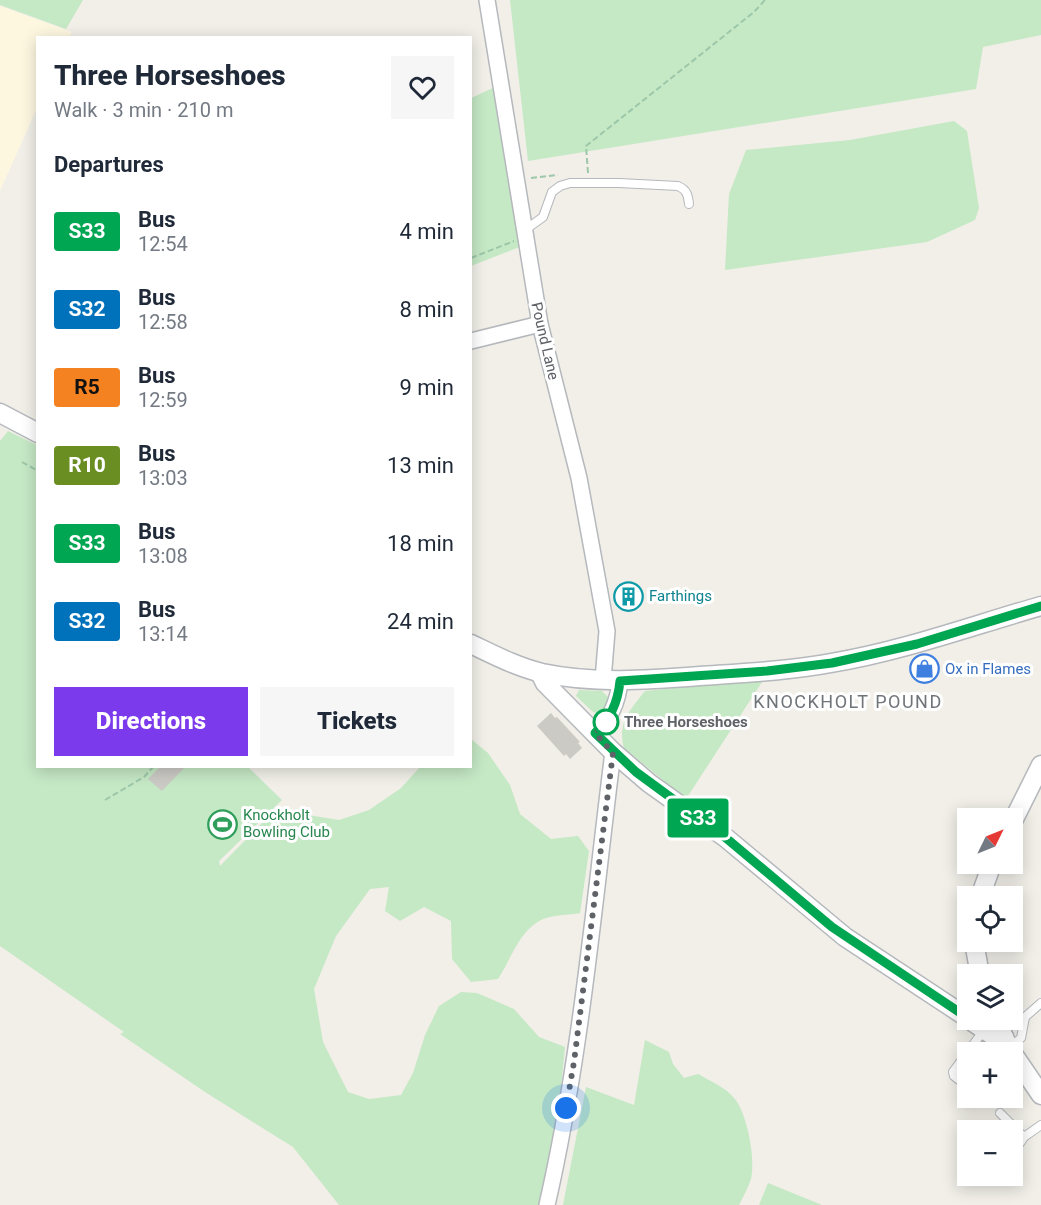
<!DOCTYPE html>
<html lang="en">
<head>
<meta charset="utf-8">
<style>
  :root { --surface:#fff; --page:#f6f6f7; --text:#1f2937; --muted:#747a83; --accent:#7c3aed }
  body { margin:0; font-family:Roboto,sans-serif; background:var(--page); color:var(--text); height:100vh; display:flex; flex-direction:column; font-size:22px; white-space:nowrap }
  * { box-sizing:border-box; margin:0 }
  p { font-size:20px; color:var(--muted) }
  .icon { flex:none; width:33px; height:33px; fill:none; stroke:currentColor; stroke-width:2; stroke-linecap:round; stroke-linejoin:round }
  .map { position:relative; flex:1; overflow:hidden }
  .sheet { position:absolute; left:36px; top:36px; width:436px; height:732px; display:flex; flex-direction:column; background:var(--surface); border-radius:0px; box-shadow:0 3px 15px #0003 }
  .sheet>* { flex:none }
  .badge { padding:0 12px; border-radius:4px; font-size:21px; line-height:39px }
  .needle { width:39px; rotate:47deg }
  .fabs { position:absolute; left:957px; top:808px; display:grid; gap:12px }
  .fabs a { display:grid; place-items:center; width:66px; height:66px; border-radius:0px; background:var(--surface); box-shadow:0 3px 15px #0003; font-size:30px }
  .you { position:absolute; width:30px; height:30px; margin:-15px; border:4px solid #fff; border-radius:50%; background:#1a73e8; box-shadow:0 0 0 9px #1a73e833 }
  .map>.badge { position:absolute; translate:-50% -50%; box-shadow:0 0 0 3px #fff }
  h2 { padding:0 18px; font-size:22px; line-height:54px }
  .round { display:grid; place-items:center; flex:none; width:63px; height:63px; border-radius:0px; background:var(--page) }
  .head { display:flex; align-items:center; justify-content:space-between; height:102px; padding:0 18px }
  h1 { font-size:28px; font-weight:800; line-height:45px }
  .action { display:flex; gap:12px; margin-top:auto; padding:12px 18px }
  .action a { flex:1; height:69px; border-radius:0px; background:var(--accent); color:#fff; font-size:24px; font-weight:800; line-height:69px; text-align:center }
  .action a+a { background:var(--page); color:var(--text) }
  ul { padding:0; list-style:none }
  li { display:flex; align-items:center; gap:18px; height:78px; padding:0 18px }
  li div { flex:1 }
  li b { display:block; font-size:22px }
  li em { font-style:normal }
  li .badge { min-width:66px; font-weight:700; text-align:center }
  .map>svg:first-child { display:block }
  .commercial { fill:#fef7e0 }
  .green { fill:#c5e8c5 }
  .building { fill:#cccac5 }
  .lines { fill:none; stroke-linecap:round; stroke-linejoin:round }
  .service-casing { stroke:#b5b8bc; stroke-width:10 }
  .minor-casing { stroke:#b5b8bc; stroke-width:18 }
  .tertiary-casing { stroke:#b5b8bc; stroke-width:21 }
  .path { stroke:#9cc7a9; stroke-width:2; stroke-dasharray:6 3; stroke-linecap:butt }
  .service { stroke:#fff; stroke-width:8 }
  .minor { stroke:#fff; stroke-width:15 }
  .tertiary { stroke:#fff; stroke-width:18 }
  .line-casing { stroke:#fff; stroke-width:14 }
  .line { stroke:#00a651; stroke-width:9 }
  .walk { stroke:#5f6368; stroke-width:6; stroke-dasharray:0 10.8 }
  .stop-dot { fill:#fff; stroke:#00a651; stroke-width:3 }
  .labels { text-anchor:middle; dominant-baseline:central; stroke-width:6; stroke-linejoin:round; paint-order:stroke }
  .street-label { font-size:15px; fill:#5f6368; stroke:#fff }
  .culture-label { font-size:15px; fill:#0d838f; stroke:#fff; text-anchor:start }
  .shop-label { font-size:15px; fill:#366cbe; stroke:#fff; text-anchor:start }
  .stop-label { font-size:15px; font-weight:bold; fill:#5f6368; stroke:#fff; text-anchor:start }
  .leisure-label { font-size:15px; fill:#27864d; stroke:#fff; text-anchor:start }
  .quarter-label { font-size:18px; letter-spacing:1.5px; fill:#70757a; stroke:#fff }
</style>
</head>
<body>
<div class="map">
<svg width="1041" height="1205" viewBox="0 0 1041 1205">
  <rect width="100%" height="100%" fill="#f1efe8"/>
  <path class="commercial" d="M0 6 72 32 69 37 38 38 37 108 0 191Z"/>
  <g class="green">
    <path d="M0 0H83L66 29 0 5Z"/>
    <path d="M510 0H1041V35L983 47 976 89 528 161Z"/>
    <path d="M495 87 522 246 471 266V98Z"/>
    <path d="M954 121 967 131 979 208 975 220 927 242 725 270 729 194 746 150 850 140Z"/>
    <path d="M8 431 37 445 38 766 248 767 282 800 219 861 220 866 267 818 283 811 339 820 369 810 401 788 420 767 471 766V739L488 753 510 785 520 814 551 839 578 836 589 851 580 913C569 915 553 915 543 919 519 930 512 958 498 979L471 982 452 959 451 921 424 907 400 921 385 911 389 887 370 889 336 936 314 989 323 1042 348 1092 369 1099 401 1095 413 1073 425 1035 439 1006 461 992 477 993 514 1009 539 1037 565 1047 560 1098 539 1205H339L293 1147 205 1092 120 1034 124 1032 0 946V441Z"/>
    <path d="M764 679 686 799 624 748C617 723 630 710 645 691Z"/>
    <path d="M579 690 602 691 610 699 608 705 599 714 593 712 576 696Z"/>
    <path d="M645 1040 669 1052 673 1064 684 1078 698 1074C710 1081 725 1087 734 1098 747 1112 756 1160 751 1179 748 1188 743 1197 739 1205H563L586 1087 634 1105Z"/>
    <path d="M768 1183 822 1205H759Z"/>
  </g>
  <g class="building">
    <path d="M619 584H634L636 608 621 607Z"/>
    <path d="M551 713 555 718 557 717 580 742 578 743 582 748 570 759 566 754 564 756 537 726Z"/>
    <path d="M161 766H186L162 791 148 779Z"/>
    <path d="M983 1037 989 1041 1000 1053H976L978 1051 973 1047Z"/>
  </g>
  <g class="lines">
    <defs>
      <g id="service">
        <path d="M525 230 543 217 552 192 560 186 570 183H619L678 186C687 190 688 195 689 204"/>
        <path d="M1009 1048 1021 1038 1025 1017 1041 1003"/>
        <path d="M964 1084 954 1076 953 1072 984 1030"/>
        <path d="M1000 1113 1024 1137"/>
        <path d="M1012 1155 1024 1137 1041 1125"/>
      </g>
      <g id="minor">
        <path d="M487 0 540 324 579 478 607 631 603 680"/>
        <path d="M471 341 540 324"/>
        <path d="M595 733C611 719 618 702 620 681"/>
        <path d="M547 1205C581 1057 594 903 613 752"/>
      </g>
      <g id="tertiary">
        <path d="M0 413 38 433"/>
        <path d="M471 644C494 655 517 667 542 673 594 684 648 680 700 676 744 673 788 671 831 663 903 651 971 626 1041 606"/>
        <path d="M540 673 545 683 613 752 649 783 726 838 845 937 968 1018"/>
        <path d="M1012 823 1041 765"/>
        <path d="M980 897 992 864"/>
        <path d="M974 942 980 975"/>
        <path d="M970 1020 995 1037H1004"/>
        <path d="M996 1020 1009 1048 1041 1095"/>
      </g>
    </defs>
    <use href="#service" class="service-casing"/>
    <use href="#minor" class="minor-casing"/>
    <use href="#tertiary" class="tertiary-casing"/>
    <g class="path">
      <path d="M588 173 586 146 754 12 765 0"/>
      <path d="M531 178 558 175"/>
      <path d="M471 258 514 241"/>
      <path d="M22 462 38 471"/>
      <path d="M105 800 144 777 154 766"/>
    </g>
    <use href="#service" class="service"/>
    <use href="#minor" class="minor"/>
    <use href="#tertiary" class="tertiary"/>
  </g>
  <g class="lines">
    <defs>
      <path id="line" d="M968 1018 832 927 726 838 636 772 595 733C611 719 618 702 620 681L767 671 832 663 917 644 1041 606"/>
    </defs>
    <use href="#line" class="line-casing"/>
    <use href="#line" class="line"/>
    <path class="walk" d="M566 1108 574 1062 613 753 595 733 606 722"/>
  </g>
  <defs>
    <symbol id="building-ring" viewBox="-11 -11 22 22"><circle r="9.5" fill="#fff" stroke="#0f9aa8" stroke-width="1.5"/><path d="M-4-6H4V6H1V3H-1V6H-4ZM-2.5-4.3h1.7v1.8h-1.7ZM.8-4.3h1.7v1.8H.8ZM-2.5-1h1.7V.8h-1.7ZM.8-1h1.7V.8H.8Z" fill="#0f9aa8"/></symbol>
    <symbol id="shop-ring" viewBox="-11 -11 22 22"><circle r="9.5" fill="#fff" stroke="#3f7fe0" stroke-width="1.5"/><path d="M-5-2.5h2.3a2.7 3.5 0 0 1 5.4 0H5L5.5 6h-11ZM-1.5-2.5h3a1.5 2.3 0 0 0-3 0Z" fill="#3f7fe0"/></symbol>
    <symbol id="stadium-ring" viewBox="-11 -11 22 22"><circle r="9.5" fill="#fff" stroke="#2e9e5b" stroke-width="1.5"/><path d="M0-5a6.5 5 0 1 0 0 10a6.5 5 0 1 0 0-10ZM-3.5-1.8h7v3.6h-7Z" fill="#2e9e5b"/></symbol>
  </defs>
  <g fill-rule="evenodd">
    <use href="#building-ring" x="612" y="580" width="33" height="33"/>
    <use href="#shop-ring" x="908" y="652" width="33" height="33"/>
    <use href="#stadium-ring" x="206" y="808" width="33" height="33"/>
  </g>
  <circle class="stop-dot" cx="606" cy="722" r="12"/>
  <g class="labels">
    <g class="street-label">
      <text transform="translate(545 341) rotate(77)">Pound Lane</text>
    </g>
    <g class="culture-label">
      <text x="649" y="596">Farthings</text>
    </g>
    <g class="shop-label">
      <text x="945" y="669">Ox in Flames</text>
    </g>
    <g class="stop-label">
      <text x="624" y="722">Three Horseshoes</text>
    </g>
    <g class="leisure-label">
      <text x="243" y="815">Knockholt<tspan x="243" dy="17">Bowling Club</tspan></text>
    </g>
    <g class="quarter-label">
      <text x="848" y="701">KNOCKHOLT POUND</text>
    </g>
  </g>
</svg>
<div class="fabs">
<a><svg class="needle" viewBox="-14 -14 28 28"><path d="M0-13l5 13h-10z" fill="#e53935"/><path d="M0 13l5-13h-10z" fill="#747a83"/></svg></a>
<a><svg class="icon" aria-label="locate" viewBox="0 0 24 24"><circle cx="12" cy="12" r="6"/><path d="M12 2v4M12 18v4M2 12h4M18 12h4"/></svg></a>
<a><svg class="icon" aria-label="layers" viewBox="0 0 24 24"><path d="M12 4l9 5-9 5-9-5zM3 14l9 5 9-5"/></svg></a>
<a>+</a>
<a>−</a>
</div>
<div class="you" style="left:566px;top:1108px"></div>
<b class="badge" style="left:698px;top:818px;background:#00a651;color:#fff">S33</b>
<section class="sheet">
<div class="head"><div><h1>Three Horseshoes</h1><p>Walk · 3 min · 210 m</p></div><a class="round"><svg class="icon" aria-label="heart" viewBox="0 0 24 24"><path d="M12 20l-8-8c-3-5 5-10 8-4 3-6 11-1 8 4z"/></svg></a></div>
<h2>Departures</h2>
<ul>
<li><span class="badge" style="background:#00a651;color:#fff">S33</span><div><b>Bus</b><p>12:54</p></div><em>4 min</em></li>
<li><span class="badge" style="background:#0072bc;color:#fff">S32</span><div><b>Bus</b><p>12:58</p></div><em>8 min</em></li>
<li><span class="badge" style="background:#f58220;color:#111">R5</span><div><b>Bus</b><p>12:59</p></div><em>9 min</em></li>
<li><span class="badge" style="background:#6b8e23;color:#fff">R10</span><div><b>Bus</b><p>13:03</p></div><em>13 min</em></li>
<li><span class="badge" style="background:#00a651;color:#fff">S33</span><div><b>Bus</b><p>13:08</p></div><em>18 min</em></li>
<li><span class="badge" style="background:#0072bc;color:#fff">S32</span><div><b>Bus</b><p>13:14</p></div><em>24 min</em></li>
</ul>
<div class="action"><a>Directions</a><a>Tickets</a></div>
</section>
</div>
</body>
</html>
